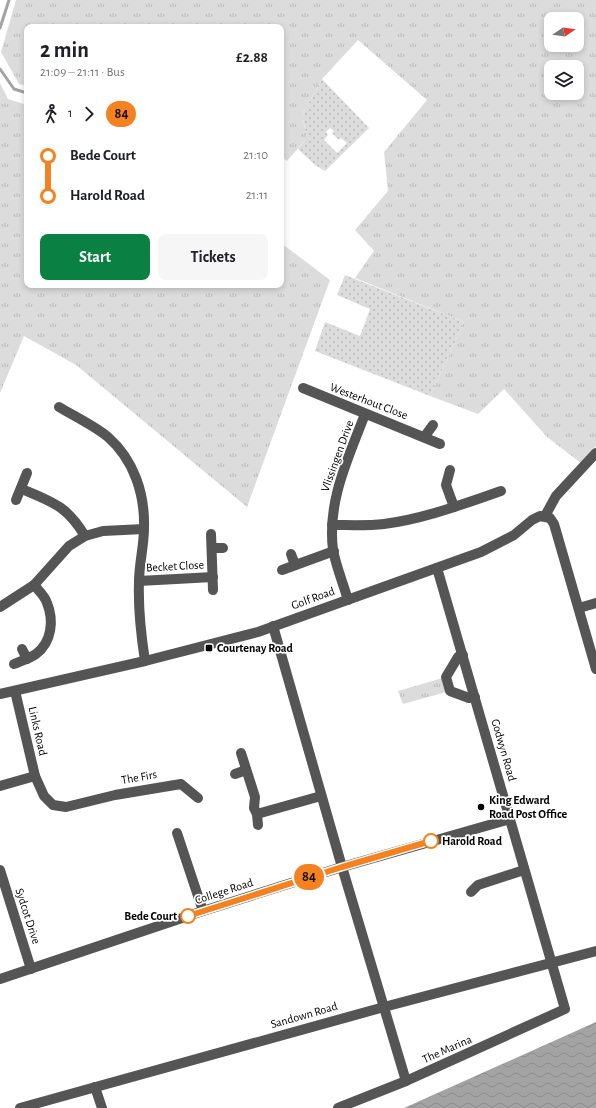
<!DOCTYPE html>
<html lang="en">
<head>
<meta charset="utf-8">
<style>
  :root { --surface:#fff; --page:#f6f6f6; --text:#202124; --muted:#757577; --accent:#0b8043 }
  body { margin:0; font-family:"Alegreya Sans",sans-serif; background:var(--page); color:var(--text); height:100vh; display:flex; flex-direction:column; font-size:15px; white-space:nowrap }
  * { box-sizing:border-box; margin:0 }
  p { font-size:13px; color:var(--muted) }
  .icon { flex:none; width:22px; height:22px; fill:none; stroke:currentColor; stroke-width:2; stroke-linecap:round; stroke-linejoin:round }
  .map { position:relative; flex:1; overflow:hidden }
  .panel { position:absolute; left:24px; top:24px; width:260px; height:264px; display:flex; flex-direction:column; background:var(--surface); border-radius:8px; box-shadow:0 2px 6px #0003 }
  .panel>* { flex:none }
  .badge { padding:0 8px; border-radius:13px; font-size:14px; line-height:26px }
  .needle { width:26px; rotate:77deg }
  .controls { position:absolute; left:544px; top:12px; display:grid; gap:8px }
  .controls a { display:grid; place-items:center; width:40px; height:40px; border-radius:8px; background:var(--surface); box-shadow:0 2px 6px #0003; font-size:20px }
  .map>.badge { position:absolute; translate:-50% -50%; box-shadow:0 0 0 2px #fff }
  .legs { display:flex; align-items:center; gap:6px; height:44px; padding:0 16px; font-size:13px }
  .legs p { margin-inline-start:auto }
  .overview { display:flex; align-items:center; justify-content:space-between; height:68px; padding:0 16px }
  h1 { font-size:22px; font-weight:600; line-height:30px }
  .primary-button { display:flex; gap:8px; margin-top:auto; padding:8px 16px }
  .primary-button a { flex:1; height:46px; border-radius:8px; background:var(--accent); color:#fff; font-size:16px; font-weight:600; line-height:46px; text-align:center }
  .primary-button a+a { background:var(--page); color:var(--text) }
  ul { padding:0 16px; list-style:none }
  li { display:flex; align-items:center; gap:14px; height:40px; font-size:15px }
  li i { display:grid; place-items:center; width:6px; height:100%; margin:0 5px; background:currentColor }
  li i::after { content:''; width:10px; height:10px; margin:-5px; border:3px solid; border-radius:50%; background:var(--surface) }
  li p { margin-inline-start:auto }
  li:first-child i { background:linear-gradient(#0000 50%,currentColor 0) }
  li:last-child i { background:linear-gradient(currentColor 50%,#0000 0) }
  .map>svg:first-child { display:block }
  .grass { fill:url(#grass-tufts); fill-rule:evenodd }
  .park { fill:url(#park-dots); fill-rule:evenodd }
  .water { fill:url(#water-waves) }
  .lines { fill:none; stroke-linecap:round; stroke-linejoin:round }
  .stream { stroke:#a3a3a3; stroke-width:3 }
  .minor { stroke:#555; stroke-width:10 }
  .line-1-casing { stroke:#fff; stroke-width:9 }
  .line-1 { stroke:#f58220; stroke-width:6 }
  .poi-dot { fill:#000; stroke:#fff; stroke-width:1.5 }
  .stop-1-dot { fill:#fff; stroke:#f58220; stroke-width:2 }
  .labels { text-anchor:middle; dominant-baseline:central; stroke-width:3.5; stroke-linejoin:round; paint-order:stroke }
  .street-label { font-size:12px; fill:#000; stroke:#fff }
  .poi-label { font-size:12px; font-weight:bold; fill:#000; stroke:#fff; text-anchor:start }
  .stop-label { font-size:12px; font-weight:bold; fill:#000; stroke:#fff; text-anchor:start }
</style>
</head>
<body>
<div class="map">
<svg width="596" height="1108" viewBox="0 0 596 1108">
  <defs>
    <pattern id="grass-tufts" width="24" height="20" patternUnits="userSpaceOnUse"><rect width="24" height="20" fill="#dcdcdc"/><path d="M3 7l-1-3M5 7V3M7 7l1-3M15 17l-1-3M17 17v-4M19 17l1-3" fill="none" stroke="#bbb"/></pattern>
    <pattern id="park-dots" width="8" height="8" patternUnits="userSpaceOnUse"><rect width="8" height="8" fill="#dcdcdc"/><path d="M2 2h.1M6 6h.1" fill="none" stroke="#bbb" stroke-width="1.8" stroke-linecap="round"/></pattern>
    <pattern id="water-waves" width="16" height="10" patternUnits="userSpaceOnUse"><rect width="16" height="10" fill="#a3a3a3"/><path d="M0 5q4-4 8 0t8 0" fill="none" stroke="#8b8b8b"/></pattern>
  </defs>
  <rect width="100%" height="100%" fill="#fff"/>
  <g class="grass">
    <path d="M16 0H596V446L581 463 547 437 504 389 478 414 430 396 464 322 355 278 374 251 355 230 388 191 384 152 427 100 358 40 322 79 302 115 307 138 287 161 281 156V27H27V86L19 84 1 52ZM551 19H577V45H551ZM551 67H577V93H551Z"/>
    <path d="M0 83 8 99 27 105V285H215L219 288 221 285H281V243L330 280 247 507 76 365 24 336 0 393Z"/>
    <path d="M446 677 450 691 403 704 398 691Z"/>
  </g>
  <g class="park">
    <path d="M322 79 369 128 325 171 315 165 298 149 307 138 302 115ZM330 128 334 131 332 133 339 140 341 138 347 143 337 153 324 140 328 135 326 132Z"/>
    <path d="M345 275 464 322 430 396 315 351 325 322 360 336 370 309 337 295Z"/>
  </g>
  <path class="water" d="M596 1022V1108H404Z"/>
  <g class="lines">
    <g class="stream">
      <path d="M0 28 9 0"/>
      <path d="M0 69 14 89 27 93"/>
    </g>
    <g class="minor">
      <path d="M303 388 440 444"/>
      <path d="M59 407C74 416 95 426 108 437 134 460 145 494 144 528 144 546 139 564 139 582 138 609 141 635 145 661"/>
      <path d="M425 436 433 425"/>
      <path d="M450 470 446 485 454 507"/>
      <path d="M22 489C53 502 67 506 85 536"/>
      <path d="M16 500 27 473"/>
      <path d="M545 516 556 496 596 453"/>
      <path d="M332 525C349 525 367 526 384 524 424 519 463 504 501 491"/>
      <path d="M211 534 213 590"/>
      <path d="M212 548H223"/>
      <path d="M291 554 295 565"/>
      <path d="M282 570 334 551"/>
      <path d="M139 581 213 577"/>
      <path d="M348 600C343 583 336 566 333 550 327 501 348 459 365 414"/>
      <path d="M0 607 34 585 69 546 85 536 103 531 144 529"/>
      <path d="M579 608 596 603"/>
      <path d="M273 626 342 867 406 1081"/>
      <path d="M22 649 27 659"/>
      <path d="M463 655 458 657 446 677 450 691 469 698 475 697"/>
      <path d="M14 664C21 661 30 658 36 654 52 642 54 620 47 603 45 596 38 590 34 585"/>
      <path d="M15 691 35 776 44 796 53 805 66 807 115 795 181 784 198 798"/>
      <path d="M0 694 145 661 258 632 481 552 514 535 532 520 540 516 550 518 554 524 596 669"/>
      <path d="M241 753 255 797 254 808 257 814 321 796"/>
      <path d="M235 774 246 770"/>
      <path d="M0 786 35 776"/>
      <path d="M257 814 258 825"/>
      <path d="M177 833 203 911"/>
      <path d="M0 870 31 969"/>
      <path d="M471 892 478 885 524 870"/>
      <path d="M0 979 203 911 342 867 510 819"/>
      <path d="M95 1087 102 1108"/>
      <path d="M20 1108 384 1007 596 951"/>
      <path d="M338 1108 406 1081 565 1009 437 568"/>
    </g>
  </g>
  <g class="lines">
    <defs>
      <path id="line-1" d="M188 916 342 867 431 841"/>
    </defs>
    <use href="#line-1" class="line-1-casing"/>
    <use href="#line-1" class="line-1"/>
  </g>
  <g class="poi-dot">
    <rect x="205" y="644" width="8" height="8" rx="2"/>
    <circle cx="481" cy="807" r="4"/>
  </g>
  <g class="stop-1-dot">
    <circle cx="431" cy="841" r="7"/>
    <circle cx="188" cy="916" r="7"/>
  </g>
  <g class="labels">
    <g class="street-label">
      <text transform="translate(369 401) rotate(21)">Westerhout Close</text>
      <text transform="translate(337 456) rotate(-70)">Vlissingen Drive</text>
      <text transform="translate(175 566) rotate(-3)">Becket Close</text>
      <text transform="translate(313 598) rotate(-20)">Golf Road</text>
      <text transform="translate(38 731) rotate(77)">Links Road</text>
      <text transform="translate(504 750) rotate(74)">Godwyn Road</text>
      <text transform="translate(139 777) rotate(-10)">The Firs</text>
      <text transform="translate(224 891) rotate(-18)">College Road</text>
      <text transform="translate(28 916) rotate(72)">Sydcot Drive</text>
      <text transform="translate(304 1015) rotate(-16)">Sandown Road</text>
      <text transform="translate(447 1049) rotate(-24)">The Marina</text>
    </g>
    <g class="poi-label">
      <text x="217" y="648">Courtenay Road</text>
      <text x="489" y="800">King Edward<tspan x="489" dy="14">Road Post Office</tspan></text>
    </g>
    <g class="stop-label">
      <text x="442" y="841">Harold Road</text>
      <text x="177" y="916" text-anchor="end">Bede Court</text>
    </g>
  </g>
</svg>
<div class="controls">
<a><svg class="needle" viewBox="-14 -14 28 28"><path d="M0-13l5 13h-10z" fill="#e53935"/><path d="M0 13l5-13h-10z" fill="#757577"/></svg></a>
<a><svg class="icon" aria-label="layers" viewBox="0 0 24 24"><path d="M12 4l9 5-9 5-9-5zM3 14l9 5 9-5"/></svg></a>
</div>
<b class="badge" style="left:309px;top:877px;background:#f58220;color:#111">84</b>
<section class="panel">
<div class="overview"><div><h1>2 min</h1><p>21:09 – 21:11 · Bus</p></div><b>£2.88</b></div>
<div class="legs"><svg class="icon" aria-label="walk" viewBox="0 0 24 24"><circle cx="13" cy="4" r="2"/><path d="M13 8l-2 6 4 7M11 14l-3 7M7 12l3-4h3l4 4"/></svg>1<svg class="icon" aria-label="forward" viewBox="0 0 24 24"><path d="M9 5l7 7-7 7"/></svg><b class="badge" style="background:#f58220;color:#111">84</b></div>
<ul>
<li><i style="color:#f58220"></i><b>Bede Court</b><p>21:10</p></li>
<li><i style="color:#f58220"></i><b>Harold Road</b><p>21:11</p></li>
</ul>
<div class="primary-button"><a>Start</a><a>Tickets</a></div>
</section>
</div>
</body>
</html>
